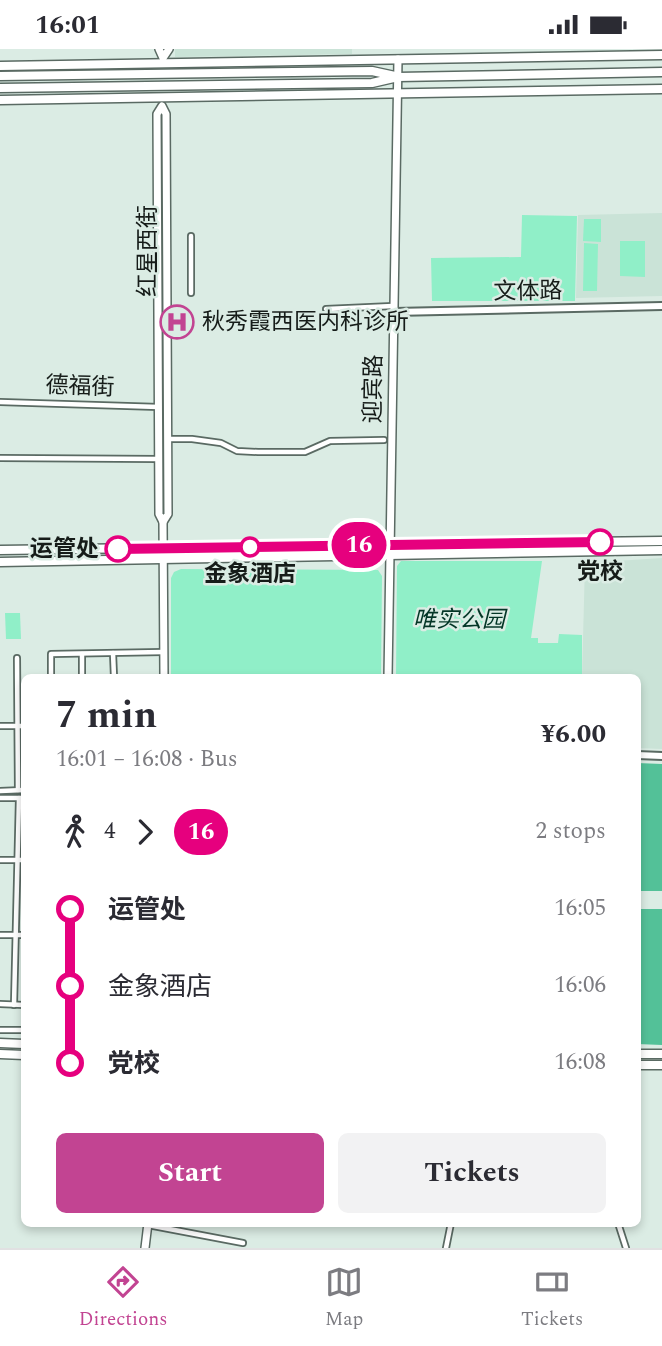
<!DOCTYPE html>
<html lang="en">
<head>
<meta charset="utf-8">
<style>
  :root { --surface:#fff; --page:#f2f2f3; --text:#2b2b33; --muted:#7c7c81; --line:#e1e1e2; --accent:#c24492 }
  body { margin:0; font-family:Spectral,"Noto Sans SC",serif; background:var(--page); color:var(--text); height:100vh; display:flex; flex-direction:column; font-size:26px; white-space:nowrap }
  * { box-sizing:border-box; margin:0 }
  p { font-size:23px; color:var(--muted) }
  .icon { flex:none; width:38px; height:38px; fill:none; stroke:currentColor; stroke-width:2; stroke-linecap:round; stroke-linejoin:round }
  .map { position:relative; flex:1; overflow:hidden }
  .panel { position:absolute; left:21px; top:625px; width:620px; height:553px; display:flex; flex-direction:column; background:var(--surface); border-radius:10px; box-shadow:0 4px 10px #0003 }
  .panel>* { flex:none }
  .badge { padding:0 14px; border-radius:23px; font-size:24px; line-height:46px }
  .map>.badge { position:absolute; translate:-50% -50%; box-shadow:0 0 0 4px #fff }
  .legs { display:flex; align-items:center; gap:10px; height:77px; padding:0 35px; font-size:23px }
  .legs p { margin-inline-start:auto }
  .summary { display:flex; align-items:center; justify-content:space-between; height:119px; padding:0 35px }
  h1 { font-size:38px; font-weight:700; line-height:52px }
  .cta { display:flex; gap:14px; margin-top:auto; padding:14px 35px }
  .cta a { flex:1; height:80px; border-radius:10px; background:var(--accent); color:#fff; font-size:28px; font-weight:700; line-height:80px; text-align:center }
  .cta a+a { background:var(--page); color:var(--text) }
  ul { padding:0 35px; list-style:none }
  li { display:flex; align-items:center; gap:24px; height:77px; font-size:26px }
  li i { display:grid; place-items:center; width:10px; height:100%; margin:0 9px; background:currentColor }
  li i::after { content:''; width:18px; height:18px; margin:-9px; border:5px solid; border-radius:50%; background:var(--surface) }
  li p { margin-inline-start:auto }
  li:first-child i { background:linear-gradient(#0000 50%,currentColor 0) }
  li:last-child i { background:linear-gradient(currentColor 50%,#0000 0) }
  .status { display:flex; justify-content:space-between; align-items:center; height:49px; padding:0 35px; background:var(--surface); direction:ltr }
  .status svg { height:19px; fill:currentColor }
  .dock { display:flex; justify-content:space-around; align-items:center; height:98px; border-top:2px solid var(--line); background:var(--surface); font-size:19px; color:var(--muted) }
  .dock a { display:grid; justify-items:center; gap:4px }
  .dock .on { color:var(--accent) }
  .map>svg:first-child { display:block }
  .built { fill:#cae3d7 }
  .green { fill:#90efc8 }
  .forest { fill:#53c198 }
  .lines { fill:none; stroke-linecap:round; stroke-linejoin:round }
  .minor-casing { stroke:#5a6a63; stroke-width:8 }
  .tertiary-casing { stroke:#5a6a63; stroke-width:10 }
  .secondary-casing { stroke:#5a6a63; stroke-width:10 }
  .primary-casing { stroke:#5a6a63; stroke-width:11 }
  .trunk-casing { stroke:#5a6a63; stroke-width:11 }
  .minor { stroke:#fff; stroke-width:4.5 }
  .tertiary { stroke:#fff; stroke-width:6 }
  .secondary { stroke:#fff; stroke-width:7 }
  .primary { stroke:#fff; stroke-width:8 }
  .trunk { stroke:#fff; stroke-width:8 }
  .line-1-casing { stroke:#fff; stroke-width:16 }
  .line-1 { stroke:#e6007e; stroke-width:10 }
  .stop-1-dot { fill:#fff; stroke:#e6007e; stroke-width:3.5 }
  .labels { text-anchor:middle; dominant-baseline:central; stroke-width:5; stroke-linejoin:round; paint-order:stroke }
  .street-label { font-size:23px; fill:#161c19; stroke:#dbece4 }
  .poi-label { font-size:23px; fill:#161c19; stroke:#dbece4; text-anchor:start }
  .stop-label { font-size:23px; font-weight:bold; fill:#161c19; stroke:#dbece4 }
  .park-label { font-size:23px; font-style:italic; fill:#033626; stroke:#dbece4 }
</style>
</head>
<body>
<div class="status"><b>16:01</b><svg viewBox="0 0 49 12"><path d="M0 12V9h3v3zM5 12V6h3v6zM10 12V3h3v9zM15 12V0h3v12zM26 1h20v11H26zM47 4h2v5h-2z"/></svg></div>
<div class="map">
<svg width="662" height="1199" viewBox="0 0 662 1199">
  <rect width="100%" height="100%" fill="#dbece4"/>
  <g class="built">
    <path d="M175 0H352V5L175 8Z"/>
    <path d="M662 164V247L576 249 578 166Z"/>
    <path d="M662 509V700L637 699V628H582L585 514Z"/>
  </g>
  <g class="green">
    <path d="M522 166 577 167 575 252H432L431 209 521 208Z"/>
    <path d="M584 170H601V193L583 192Z"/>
    <path d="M620 192H645V228L620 227Z"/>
    <path d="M584 194 598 195 597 242H583Z"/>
    <path d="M401 512H542L531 589H538V594H558L559 585 582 586V628H396L397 517Z"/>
    <path d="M181 520 378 521 382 527 381 628H171V529L174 523Z"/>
    <path d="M5 564H20L21 590H6Z"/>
  </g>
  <g class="forest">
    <path d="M637 714 662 715V842H637Z"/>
    <path d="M637 860H662V996L637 995Z"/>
  </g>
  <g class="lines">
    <defs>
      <g id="minor">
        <path d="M191 187V244"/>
        <path d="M326 260 393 257"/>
        <path d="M0 353 159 358"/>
        <path d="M168 390H192L221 394 237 402 258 403H305L330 392 384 391"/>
        <path d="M0 409 158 410"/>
        <path d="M113 604 114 628"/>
        <path d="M82 605V628"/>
        <path d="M17 609 18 741"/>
        <path d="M51 628V605L163 603"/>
        <path d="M0 677H24"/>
        <path d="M0 742 24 741"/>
        <path d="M0 749H24"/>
        <path d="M0 811H24"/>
        <path d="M0 886H24"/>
        <path d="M0 955 24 956"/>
        <path d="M14 956 19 749"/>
        <path d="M0 981H24"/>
        <path d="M618 1174 626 1199"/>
        <path d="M148 1176 243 1194"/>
        <path d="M446 1199 451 1174"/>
      </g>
      <g id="tertiary">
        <path d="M394 263 662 257"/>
        <path d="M637 706 662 707"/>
      </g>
      <g id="secondary">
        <path d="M159 0 163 9 169 0"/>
        <path d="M162 57 166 65 168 465 163 473 159 465 157 65Z"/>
        <path d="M163 473 164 628"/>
        <path d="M388 628 398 10"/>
        <path d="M145 1199 148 1174"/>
      </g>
      <g id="primary">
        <path d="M0 17 662 6"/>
        <path d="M0 27 372 22 395 27"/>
        <path d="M0 39 372 34 398 28 662 23"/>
        <path d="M0 51 662 40"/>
        <path d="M0 994 24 995"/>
        <path d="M0 1005 24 1006"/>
        <path d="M637 1005H662"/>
        <path d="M637 1016H662"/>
      </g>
      <g id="trunk">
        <path d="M0 501 662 492"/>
        <path d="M0 513 662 501"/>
      </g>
    </defs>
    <use href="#minor" class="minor-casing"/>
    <use href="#tertiary" class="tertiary-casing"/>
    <use href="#secondary" class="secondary-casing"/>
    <use href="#primary" class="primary-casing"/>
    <use href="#trunk" class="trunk-casing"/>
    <use href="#minor" class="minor"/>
    <use href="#tertiary" class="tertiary"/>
    <use href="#secondary" class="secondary"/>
    <use href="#primary" class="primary"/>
    <use href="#trunk" class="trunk"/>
  </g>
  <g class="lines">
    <defs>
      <path id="line-1" d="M118 500 600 493"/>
    </defs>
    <use href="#line-1" class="line-1-casing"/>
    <use href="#line-1" class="line-1"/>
  </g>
  <defs>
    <symbol id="hospital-ring" viewBox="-11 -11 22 22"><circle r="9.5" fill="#dbece4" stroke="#c24492" stroke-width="1.5"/><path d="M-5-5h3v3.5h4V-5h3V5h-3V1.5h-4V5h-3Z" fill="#c24492"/></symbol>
  </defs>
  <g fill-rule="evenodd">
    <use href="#hospital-ring" x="158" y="254" width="38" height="38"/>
  </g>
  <g class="stop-1-dot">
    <circle cx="600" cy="493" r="12"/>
    <circle cx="250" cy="498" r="9"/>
    <circle cx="118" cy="500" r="12"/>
  </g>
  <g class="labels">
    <g class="street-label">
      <text transform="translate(148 202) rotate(-90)">红星西街</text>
      <text transform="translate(528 243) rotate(-1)">文体路</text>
      <text transform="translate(80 338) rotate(2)">德福街</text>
      <text transform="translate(374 340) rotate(-89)">迎宾路</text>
    </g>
    <g class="poi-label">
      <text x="202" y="273">秋秀霞西医内科诊所</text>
    </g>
    <g class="stop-label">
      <text x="99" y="500" text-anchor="end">运管处</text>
      <text x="600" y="523">党校</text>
      <text x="250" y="525">金象酒店</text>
    </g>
    <g class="park-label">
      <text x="459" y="571">唯实公园</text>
    </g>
  </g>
</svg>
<b class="badge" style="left:359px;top:496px;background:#e6007e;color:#fff">16</b>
<section class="panel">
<div class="summary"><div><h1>7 min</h1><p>16:01 – 16:08 · Bus</p></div><b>¥6.00</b></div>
<div class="legs"><svg class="icon" aria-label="walk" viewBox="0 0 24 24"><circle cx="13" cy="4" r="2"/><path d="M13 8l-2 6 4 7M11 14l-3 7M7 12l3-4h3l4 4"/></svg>4<svg class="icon" aria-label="forward" viewBox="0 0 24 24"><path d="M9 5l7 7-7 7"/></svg><b class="badge" style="background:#e6007e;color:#fff">16</b><p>2 stops</p></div>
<ul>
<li><i style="color:#e6007e"></i><b>运管处</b><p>16:05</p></li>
<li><i style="color:#e6007e"></i><span>金象酒店</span><p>16:06</p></li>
<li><i style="color:#e6007e"></i><b>党校</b><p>16:08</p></li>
</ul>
<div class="cta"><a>Start</a><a>Tickets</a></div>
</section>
</div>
<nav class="dock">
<a class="on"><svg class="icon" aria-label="directions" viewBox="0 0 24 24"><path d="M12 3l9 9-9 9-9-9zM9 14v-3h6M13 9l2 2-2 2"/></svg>Directions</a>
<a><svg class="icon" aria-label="map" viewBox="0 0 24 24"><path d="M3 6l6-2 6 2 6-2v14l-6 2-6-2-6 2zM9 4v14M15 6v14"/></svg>Map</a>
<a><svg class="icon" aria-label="tickets" viewBox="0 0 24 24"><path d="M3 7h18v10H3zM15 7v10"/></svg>Tickets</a>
</nav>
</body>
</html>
